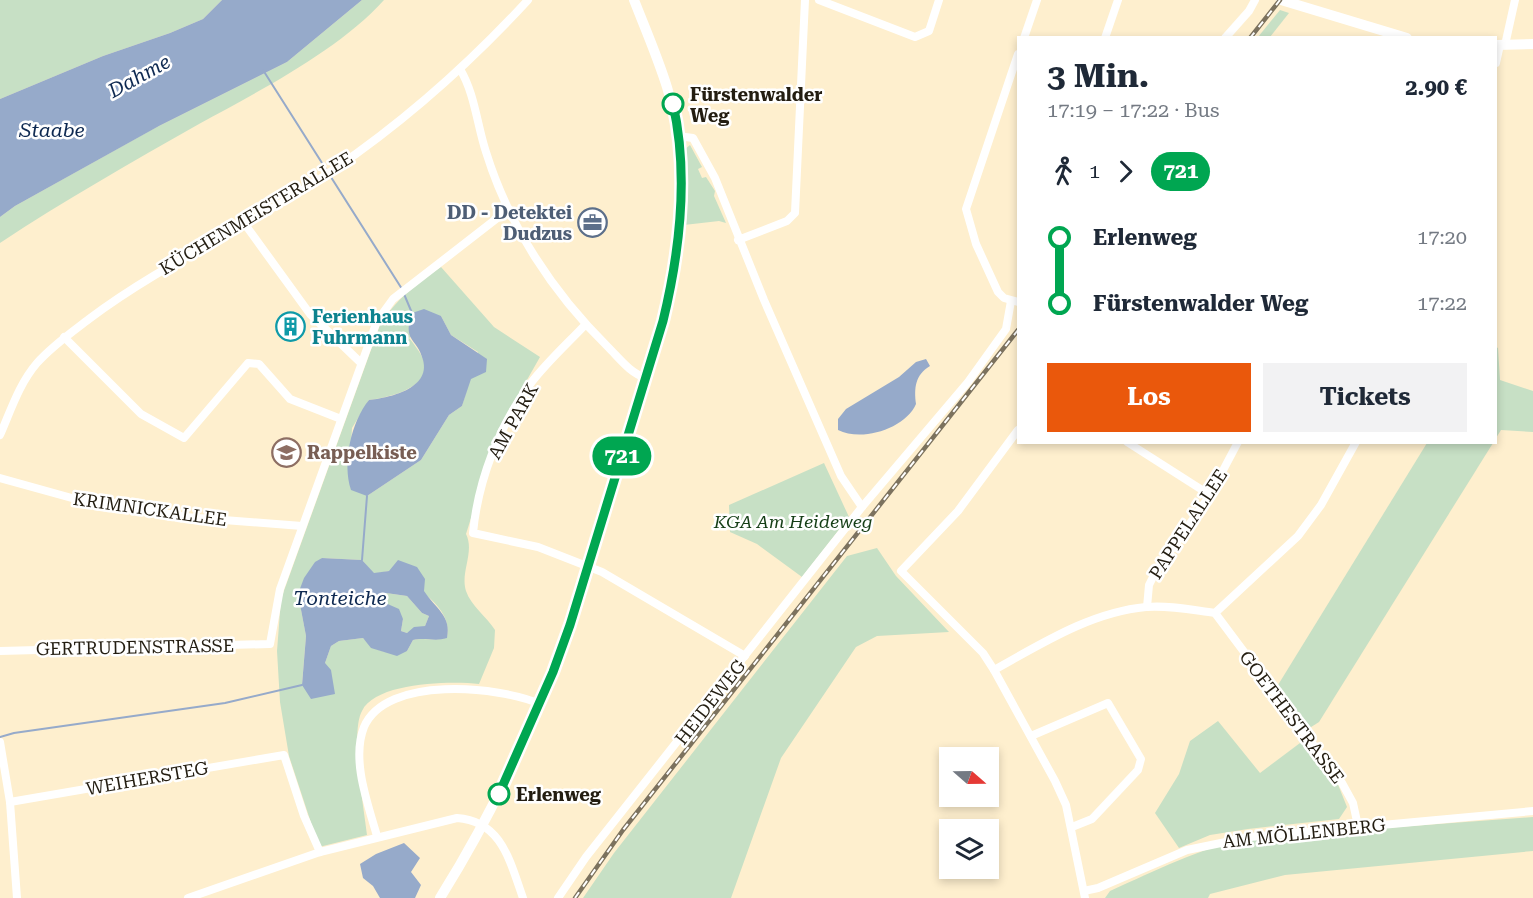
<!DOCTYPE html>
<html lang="de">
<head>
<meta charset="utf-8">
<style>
  :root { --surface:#fff; --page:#f2f2f3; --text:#1f2937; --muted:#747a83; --accent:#ea580c }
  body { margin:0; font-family:"Roboto Serif",serif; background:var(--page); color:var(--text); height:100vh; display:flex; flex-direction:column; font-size:22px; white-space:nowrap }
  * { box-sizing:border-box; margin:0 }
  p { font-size:20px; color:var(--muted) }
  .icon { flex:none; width:33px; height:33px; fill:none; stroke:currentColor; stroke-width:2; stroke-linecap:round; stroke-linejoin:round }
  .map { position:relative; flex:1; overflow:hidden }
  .drawer { position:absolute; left:1017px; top:36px; width:480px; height:408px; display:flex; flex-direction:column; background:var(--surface); border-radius:0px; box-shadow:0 3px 9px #0003 }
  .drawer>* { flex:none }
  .badge { padding:0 12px; border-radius:20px; font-size:21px; line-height:39px }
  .needle { width:39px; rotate:110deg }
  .fabs { position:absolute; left:939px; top:747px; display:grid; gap:12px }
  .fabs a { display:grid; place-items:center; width:60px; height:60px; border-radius:0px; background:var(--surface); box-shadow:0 3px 9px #0003; font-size:30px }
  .map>.badge { position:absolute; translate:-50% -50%; box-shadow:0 0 0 3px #fff }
  .legs { display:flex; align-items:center; gap:9px; height:66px; padding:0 30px; font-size:20px }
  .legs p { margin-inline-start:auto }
  .head { display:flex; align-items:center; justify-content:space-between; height:102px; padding:0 30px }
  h1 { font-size:33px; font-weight:700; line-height:45px }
  .button { display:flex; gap:12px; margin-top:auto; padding:12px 30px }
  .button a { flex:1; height:69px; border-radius:0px; background:var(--accent); color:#fff; font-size:24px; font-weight:700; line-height:69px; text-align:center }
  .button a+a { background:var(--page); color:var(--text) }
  ul { padding:0 30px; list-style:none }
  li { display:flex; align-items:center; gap:21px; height:66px; font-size:22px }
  li i { display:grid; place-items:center; width:9px; height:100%; margin:0 8px; background:currentColor }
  li i::after { content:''; width:15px; height:15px; margin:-8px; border:4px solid; border-radius:50%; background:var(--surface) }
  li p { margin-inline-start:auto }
  li:first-child i { background:linear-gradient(#0000 50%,currentColor 0) }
  li:last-child i { background:linear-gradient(currentColor 50%,#0000 0) }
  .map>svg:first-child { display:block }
  .green { fill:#c7e0c5; fill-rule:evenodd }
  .water { fill:#96aaca; fill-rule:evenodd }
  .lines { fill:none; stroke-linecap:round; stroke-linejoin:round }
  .stream { stroke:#96aaca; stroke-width:2 }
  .street { stroke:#fff; stroke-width:8 }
  .secondary { stroke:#fff; stroke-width:10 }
  .rail-casing { stroke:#7c725e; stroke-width:4.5 }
  .rail { stroke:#fff; stroke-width:2; stroke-dasharray:7; stroke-linecap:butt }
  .line-1-casing { stroke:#fff; stroke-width:14 }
  .line-1 { stroke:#00a651; stroke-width:9 }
  .stop-1-dot { fill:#fff; stroke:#00a651; stroke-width:3 }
  .labels { text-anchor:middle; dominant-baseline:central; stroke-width:5; stroke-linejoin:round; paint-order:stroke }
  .stop-label { font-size:18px; font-weight:bold; fill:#231d11; stroke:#fff; text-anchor:start }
  .service-label { font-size:18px; font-weight:bold; fill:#4e5e75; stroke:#fff; text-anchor:end }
  .street-label { font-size:18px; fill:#231d11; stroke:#fff }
  .culture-label { font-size:18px; font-weight:bold; fill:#0d838f; stroke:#fff; text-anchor:start }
  .education-label { font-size:18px; font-weight:bold; fill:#785e54; stroke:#fff; text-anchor:start }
  .park-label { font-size:18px; font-style:italic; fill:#153e16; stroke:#fff }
  .water-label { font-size:20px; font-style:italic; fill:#0e2951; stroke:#fff }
</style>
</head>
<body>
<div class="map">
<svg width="1533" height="898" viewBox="0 0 1533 898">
  <rect width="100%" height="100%" fill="#feefce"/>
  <g class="green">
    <path d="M0 0H222L203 19 170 33 103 56 0 99Z"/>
    <path d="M362 0H384C338 51 259 91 199 124 132 162 65 200 0 243V217L15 206 155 128 287 62Z"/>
    <path d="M1280 10 1289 13 1270 37H1258Z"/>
    <path d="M690 145 702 167 698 169 702 178 706 177 715 191 714 196 726 223 719 221 684 225V150Z"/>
    <path d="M441 267 494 327 540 357 499 429 466 534C475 552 460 572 466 591 471 606 487 617 495 630L494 648 479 684C451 681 376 682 362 711 350 732 364 808 367 835L319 847 289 756 280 702 277 651 281 599 380 325C396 299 417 283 441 267ZM441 316 451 335 478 352 462 406 449 415 421 460 367 496 351 445 352 428 369 400C387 398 434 388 423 359 420 352 414 344 409 338ZM322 558 362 560 374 574 389 571C412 584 454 607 447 637 435 642 426 637 413 640L407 651C387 653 377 654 363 638L339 641 331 646 325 663 302 684 306 636 298 594Z"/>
    <path d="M1496 347 1498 348 1500 380 1533 391V432L1501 430 1496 438Z"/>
    <path d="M1427 443H1493L1319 722 1308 729 1278 685Z"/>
    <path d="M824 463 849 517 802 577 757 544 730 532 729 505Z"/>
    <path d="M877 548 896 576 949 632 877 636 856 647 781 758 731 898H583L614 853 847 556Z"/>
    <path d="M386 593 407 596 422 613 429 616 425 626 407 633 401 631 403 619 383 602Z"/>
    <path d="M1218 721 1260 773 1304 740 1337 782 1347 807 1339 819 1248 829 1210 835 1179 848 1155 813 1179 774 1190 741Z"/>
    <path d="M1533 817V851L1285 875 1210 894 1208 898H1105L1110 891C1157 870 1199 848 1250 838Z"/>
  </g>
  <g class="water">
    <path d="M222 0H362L287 62 159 126 15 206 0 217V99L103 56 170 33 203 19Z"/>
    <path d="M424 309 441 316 451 335 487 359 486 372 471 379 462 406 449 415 421 460 367 496 351 490C342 463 351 422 369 400 388 398 431 389 423 360 417 337 402 342 412 313Z"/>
    <path d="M926 359 930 366C915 375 914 388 916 404 905 429 862 442 838 430V419L846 409 899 377 916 362Z"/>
    <path d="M322 558 362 560 374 573 389 571 398 560 417 567 425 579 424 591C435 608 452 616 447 638 434 642 426 637 413 640L407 651 397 656 371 648 363 638 339 641 331 646 325 663 331 670 335 694 311 699 302 685 306 636 298 594 304 578 315 562ZM386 593 407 596 422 613 429 616 425 626 414 627 407 633 401 631 403 619 399 609 383 602Z"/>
    <path d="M404 843 420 858 411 872 421 885 415 898H380L373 886 363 878 360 864 376 854Z"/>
  </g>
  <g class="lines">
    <g class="stream">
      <path d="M263 70 402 289"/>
      <path d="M404 294 412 313"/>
      <path d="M362 560 367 496"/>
      <path d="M0 737 14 733 225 703 302 685"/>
    </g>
    <g class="street">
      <path d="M819 0 915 37 929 31 939 0"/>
      <path d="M1024 38 1037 0"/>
      <path d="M1105 38 1118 0"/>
      <path d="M1225 38 1249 11 1255 0"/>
      <path d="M1505 45 1515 0"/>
      <path d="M1018 54 966 209 976 244 998 292 1004 298 1018 302"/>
      <path d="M1496 63 1500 45"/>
      <path d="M460 69C475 94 477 125 486 152 509 226 553 293 608 347 620 359 630 373 646 378"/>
      <path d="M678 136 693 138 715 178 764 300 841 476 862 507"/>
      <path d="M244 223 310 314 361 363"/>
      <path d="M738 240 787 221 795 213 805 0"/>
      <path d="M585 325C567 344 547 362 531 383 499 425 478 481 473 533L538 547 602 572 745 656"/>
      <path d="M64 337 141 414 184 438 248 363 259 364 290 399 341 419"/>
      <path d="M1018 430 958 511 901 571 983 653 994 670 1055 781 1066 805 1085 898"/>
      <path d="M0 435C11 410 19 384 37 363 52 346 72 332 89 319 166 261 255 224 333 170 405 121 469 64 528 0"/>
      <path d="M1127 442 1210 495"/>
      <path d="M0 478 79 500 104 501 185 517 302 526"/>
      <path d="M1147 607 1149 585 1155 573 1210 495 1238 442"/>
      <path d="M1215 613 1298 536 1321 505 1356 442"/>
      <path d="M0 651 270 644 280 589 377 321 393 299 509 209"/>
      <path d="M994 670C1041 644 1091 612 1146 607 1169 605 1192 610 1215 613L1342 783 1353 803 1358 826"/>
      <path d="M1031 736 1108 703 1141 759 1138 770 1092 819 1072 827"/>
      <path d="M0 742 10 802 17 898"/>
      <path d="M10 802 284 755 304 816 320 852"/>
      <path d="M377 836C368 804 351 760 364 727 386 675 499 686 540 704"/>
      <path d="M1084 891 1098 888 1187 850 1250 837 1533 811"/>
      <path d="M188 898 320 852 457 818C502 821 510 862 523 898"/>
      <path d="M558 898 586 857 862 507 968 382 1006 329 1011 301"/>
    </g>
    <g class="secondary">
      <path d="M1281 0 1407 38"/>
      <path d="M1496 45 1533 44"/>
      <path d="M440 898C493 813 536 722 569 627 587 576 601 523 617 472 649 367 686 266 680 155 677 100 654 51 634 0"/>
    </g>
    <defs>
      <g id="rail">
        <path d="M1250 38 1280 0"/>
        <path d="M575 898 623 830 1018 330"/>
      </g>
    </defs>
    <use href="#rail" class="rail-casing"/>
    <use href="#rail" class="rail"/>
  </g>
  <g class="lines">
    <defs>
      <path id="line-1" d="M499 794 553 672 570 625 663 321C680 251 689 175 673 104"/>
    </defs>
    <use href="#line-1" class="line-1-casing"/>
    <use href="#line-1" class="line-1"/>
  </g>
  <defs>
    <symbol id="office-ring" viewBox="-11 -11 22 22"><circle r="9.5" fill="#fff" stroke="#5c6f8a" stroke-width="1.5"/><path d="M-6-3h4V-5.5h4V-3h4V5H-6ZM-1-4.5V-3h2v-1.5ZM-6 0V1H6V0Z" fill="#5c6f8a"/></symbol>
    <symbol id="building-ring" viewBox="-11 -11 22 22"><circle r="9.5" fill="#fff" stroke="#0f9aa8" stroke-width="1.5"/><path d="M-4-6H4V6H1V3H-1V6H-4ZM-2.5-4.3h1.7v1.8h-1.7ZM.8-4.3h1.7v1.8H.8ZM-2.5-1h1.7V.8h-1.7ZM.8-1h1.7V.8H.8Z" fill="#0f9aa8"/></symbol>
    <symbol id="school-ring" viewBox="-11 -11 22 22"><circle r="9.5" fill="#fff" stroke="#8d6e63" stroke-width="1.5"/><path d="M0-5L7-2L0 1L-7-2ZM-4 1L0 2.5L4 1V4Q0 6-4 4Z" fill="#8d6e63"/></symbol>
  </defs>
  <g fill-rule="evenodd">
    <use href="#office-ring" x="576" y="206" width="33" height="33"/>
    <use href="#building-ring" x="274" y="310" width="33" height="33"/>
    <use href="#school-ring" x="270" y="436" width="33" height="33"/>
  </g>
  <g class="stop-1-dot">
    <circle cx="673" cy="104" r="10"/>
    <circle cx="499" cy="794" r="10"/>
  </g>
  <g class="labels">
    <g class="stop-label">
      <text x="690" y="94">Fürstenwalder<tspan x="690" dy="21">Weg</tspan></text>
      <text x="516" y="794">Erlenweg</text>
    </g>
    <g class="service-label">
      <text x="572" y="212">DD - Detektei<tspan x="572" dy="21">Dudzus</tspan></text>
    </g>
    <g class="street-label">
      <text transform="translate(256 213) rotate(-31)">KÜCHENMEISTERALLEE</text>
      <text transform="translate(513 421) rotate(-61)">AM PARK</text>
      <text transform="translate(150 509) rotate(8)">KRIMNICKALLEE</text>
      <text transform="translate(1188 524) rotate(-57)">PAPPELALLEE</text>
      <text transform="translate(135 647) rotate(-1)">GERTRUDENSTRASSE</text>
      <text transform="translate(710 702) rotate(-52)">HEIDEWEG</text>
      <text transform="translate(1292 717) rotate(53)">GOETHESTRASSE</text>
      <text transform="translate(147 778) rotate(-10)">WEIHERSTEG</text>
      <text transform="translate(1304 833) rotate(-6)">AM MÖLLENBERG</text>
    </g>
    <g class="culture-label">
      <text x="312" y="316">Ferienhaus<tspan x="312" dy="21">Fuhrmann</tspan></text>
    </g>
    <g class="education-label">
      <text x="307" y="452">Rappelkiste</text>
    </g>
    <g class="park-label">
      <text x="793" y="521">KGA Am Heideweg</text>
    </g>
    <g class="water-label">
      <text transform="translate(139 76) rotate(-29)">Dahme</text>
      <text x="52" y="130">Staabe</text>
      <text x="340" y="598">Tonteiche</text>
    </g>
  </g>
</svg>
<div class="fabs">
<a><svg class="needle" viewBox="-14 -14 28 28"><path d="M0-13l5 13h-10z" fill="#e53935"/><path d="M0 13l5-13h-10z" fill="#747a83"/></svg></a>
<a><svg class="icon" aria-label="layers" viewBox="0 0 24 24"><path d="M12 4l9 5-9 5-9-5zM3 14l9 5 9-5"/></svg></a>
</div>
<b class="badge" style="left:622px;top:456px;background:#00a651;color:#fff">721</b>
<section class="drawer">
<div class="head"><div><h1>3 Min.</h1><p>17:19 – 17:22 · Bus</p></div><b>2.90 €</b></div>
<div class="legs"><svg class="icon" aria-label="walk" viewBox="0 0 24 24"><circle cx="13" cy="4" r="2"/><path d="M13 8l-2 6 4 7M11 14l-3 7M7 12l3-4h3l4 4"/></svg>1<svg class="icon" aria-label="forward" viewBox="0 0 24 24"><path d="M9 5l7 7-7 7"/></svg><b class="badge" style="background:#00a651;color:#fff">721</b></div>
<ul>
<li><i style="color:#00a651"></i><b>Erlenweg</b><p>17:20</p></li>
<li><i style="color:#00a651"></i><b>Fürstenwalder Weg</b><p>17:22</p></li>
</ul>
<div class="button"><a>Los</a><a>Tickets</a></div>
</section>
</div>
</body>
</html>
